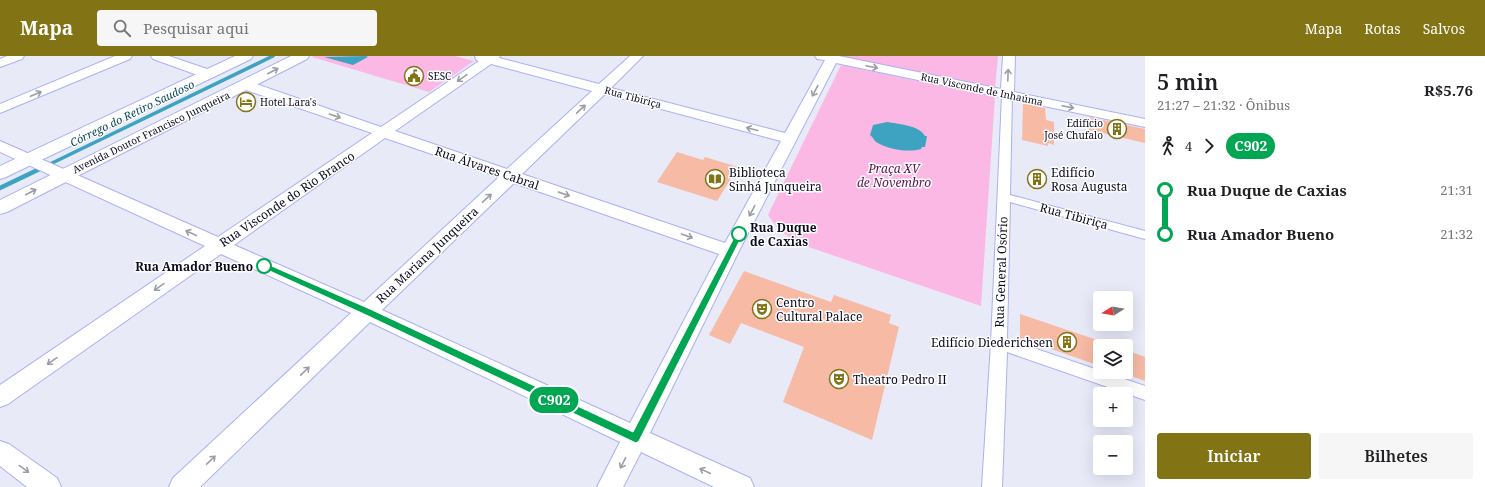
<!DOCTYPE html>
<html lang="pt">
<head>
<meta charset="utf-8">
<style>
  :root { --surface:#fff; --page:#f6f6f6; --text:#202124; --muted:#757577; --accent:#827315 }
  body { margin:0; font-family:"Noto Serif",serif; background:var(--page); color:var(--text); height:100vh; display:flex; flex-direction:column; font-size:15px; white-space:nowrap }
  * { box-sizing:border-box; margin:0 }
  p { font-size:13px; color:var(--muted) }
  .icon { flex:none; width:22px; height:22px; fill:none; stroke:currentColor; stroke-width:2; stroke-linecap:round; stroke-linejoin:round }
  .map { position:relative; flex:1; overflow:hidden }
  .sheet { display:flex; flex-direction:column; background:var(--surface); width:340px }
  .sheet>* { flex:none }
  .badge { padding:0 8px; border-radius:13px; font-size:14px; line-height:26px }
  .needle { width:26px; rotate:259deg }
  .controls { position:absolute; left:1093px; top:235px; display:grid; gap:8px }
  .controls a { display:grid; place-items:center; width:40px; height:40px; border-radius:4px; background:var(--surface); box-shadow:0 4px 16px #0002; font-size:20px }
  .map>.badge { position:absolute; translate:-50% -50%; box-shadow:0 0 0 2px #fff }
  .legs { display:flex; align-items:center; gap:6px; height:44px; padding:0 12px; font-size:13px }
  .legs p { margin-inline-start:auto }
  .headline { display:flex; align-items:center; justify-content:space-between; height:68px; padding:0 12px }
  h1 { font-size:22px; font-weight:600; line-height:30px }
  .button { display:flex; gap:8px; margin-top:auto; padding:8px 12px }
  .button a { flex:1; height:46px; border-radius:4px; background:var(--accent); color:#fff; font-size:16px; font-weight:600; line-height:46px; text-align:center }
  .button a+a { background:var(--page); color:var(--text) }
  ul { padding:0 12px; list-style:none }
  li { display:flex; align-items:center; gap:14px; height:44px; font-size:15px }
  li i { display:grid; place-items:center; width:6px; height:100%; margin:0 5px; background:currentColor }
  li i::after { content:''; width:10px; height:10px; margin:-5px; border:3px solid; border-radius:50%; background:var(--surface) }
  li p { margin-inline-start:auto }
  li:first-child i { background:linear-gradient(#0000 50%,currentColor 0) }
  li:last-child i { background:linear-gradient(currentColor 50%,#0000 0) }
  header { display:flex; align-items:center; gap:24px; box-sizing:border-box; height:56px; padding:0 20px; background:var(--accent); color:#fff }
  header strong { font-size:19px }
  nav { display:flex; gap:22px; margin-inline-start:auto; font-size:14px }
  .search { width:280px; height:36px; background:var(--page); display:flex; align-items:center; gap:10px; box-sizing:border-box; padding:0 14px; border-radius:4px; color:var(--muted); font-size:15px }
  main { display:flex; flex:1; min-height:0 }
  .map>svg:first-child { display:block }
  .green { fill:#fcb8e5 }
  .water { fill:#3da3c0 }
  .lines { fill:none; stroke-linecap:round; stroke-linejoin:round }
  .stream-far1 { stroke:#3da3c0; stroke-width:3.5 }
  .stream { stroke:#3da3c0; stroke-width:4.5 }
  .building { fill:#f6baa5 }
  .pedestrian-casing { stroke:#aab0f2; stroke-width:2 }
  .minor-casing { stroke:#aab0f2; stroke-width:2 }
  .primary-casing { stroke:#aab0f2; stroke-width:2 }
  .pedestrian { fill:#fff; fill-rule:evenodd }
  .minor { fill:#fff; fill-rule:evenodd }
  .primary { fill:#fff; fill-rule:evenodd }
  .oneway { stroke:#9d9da7 }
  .line-1 { fill:#00a651; stroke:#fff }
  .stop-1-dot { fill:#fff; stroke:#00a651; stroke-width:2 }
  .labels { text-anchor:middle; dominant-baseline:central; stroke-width:3; stroke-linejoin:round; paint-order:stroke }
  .far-poi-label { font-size:10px; fill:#0b0b22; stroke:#fff; text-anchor:start }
  .far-street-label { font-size:10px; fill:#0b0b22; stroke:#fff }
  .far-water-label { font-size:11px; font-style:italic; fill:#0c4857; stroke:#fff }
  .street-label { font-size:12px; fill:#0b0b22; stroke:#fff }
  .park-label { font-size:12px; font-style:italic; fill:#60154e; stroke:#fff }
  .poi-label { font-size:12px; fill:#0b0b22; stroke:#fff; text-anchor:start }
  .stop-label { font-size:12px; font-weight:bold; fill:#0b0b22; stroke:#fff; text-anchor:start }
</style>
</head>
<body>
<header>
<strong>Mapa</strong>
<div class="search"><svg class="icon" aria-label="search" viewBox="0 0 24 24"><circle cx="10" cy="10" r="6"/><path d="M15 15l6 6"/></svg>Pesquisar aqui</div>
<nav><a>Mapa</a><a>Rotas</a><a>Salvos</a></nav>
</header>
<main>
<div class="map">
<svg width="1145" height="431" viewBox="0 0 1145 431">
  <rect width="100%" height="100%" fill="#e8eaf8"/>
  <g class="green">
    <path d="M314 0H455L474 5 429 36 312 1Z"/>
    <path d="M846 0H998L995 32 845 1Z"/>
    <path d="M841 9 995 41 981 250 797 187 778 173 768 159Z"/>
  </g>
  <g class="water">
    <path d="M366 0 368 1 353 9 324 1Z"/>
    <path d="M887 66C898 68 919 69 925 80H927L925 91H922L921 93C908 97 887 93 876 86 873 83 873 81 870 79L873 69Z"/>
  </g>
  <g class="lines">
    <path class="stream-far1" d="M46 110 273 0"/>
    <path class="stream" d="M0 132 48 109"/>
  </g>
  <g class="building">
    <path d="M1023 47 1045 52 1046 64 1054 66V89L1048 87V90L1022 84Z"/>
    <path d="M1089 61 1145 73V87L1089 74Z"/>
    <path d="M677 96 703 104 705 101 738 111 717 145 657 126Z"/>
    <path d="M744 215 831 246 834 239 891 259 889 267 899 271 872 384 783 346 804 291 741 267 730 288 709 279Z"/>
    <path d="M1020 258 1100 285V310L1020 282Z"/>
    <path d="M1126 294 1145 301V325L1126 318Z"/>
  </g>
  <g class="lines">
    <defs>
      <path id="pedestrian" d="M1007 36 1012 39 1010 139 1145 175V183L1010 146 1007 283 1145 330V344L1007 296 1002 431H982L991 287 1002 39Z"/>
      <g id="minor">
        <path d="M7 0H24L22 3 0 11V3Z"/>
        <path d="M115 0H132L130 3 0 57V48Z"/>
        <path d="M151 0H169L213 15 214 18 213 21H203L153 3Z"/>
        <path d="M475 0H500L499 2 599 28 630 0H643L611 32 785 77 825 4 817 3 815 0H839L1001 33 1003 0H1015L1014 36 1145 63V71L836 7 739 195 650 377 750 422 754 431H714L641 396 623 431H597L620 386 370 266 200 431H169L173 422 351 257 221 198 8 348 0 351V329L205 190 0 96V85L218 181 372 77 240 32 238 29 240 26H250L381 71 479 5 476 4ZM491 8 592 35 507 113 395 75ZM605 38 781 85 725 187 522 118ZM385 82 499 121 364 246 234 189ZM514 127 719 198 630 367 382 254Z"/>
        <path d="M0 385 9 388 57 422 61 431H27L0 410Z"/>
      </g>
      <g id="primary">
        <path d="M235 0H253L251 3 6 121 0 123V110Z"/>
        <path d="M291 0H309L307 3 7 156 0 158V144Z"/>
      </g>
    </defs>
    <use href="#pedestrian" class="pedestrian-casing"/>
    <use href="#minor" class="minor-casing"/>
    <use href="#primary" class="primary-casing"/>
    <use href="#pedestrian" class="pedestrian"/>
    <use href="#minor" class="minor"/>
    <use href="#primary" class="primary"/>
  </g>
  <defs><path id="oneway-shaft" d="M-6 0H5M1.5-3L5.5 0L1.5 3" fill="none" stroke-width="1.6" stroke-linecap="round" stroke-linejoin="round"/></defs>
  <g class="oneway">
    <use href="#oneway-shaft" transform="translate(872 11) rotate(12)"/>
    <use href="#oneway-shaft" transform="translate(273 15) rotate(-27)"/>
    <use href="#oneway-shaft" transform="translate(1008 19) rotate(-88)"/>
    <use href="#oneway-shaft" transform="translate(462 22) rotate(145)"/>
    <use href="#oneway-shaft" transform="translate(815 35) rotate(118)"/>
    <use href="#oneway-shaft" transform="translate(36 38) rotate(-23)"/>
    <use href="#oneway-shaft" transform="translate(1068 51) rotate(12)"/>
    <use href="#oneway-shaft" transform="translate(581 53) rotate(-43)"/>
    <use href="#oneway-shaft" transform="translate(335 60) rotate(19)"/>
    <use href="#oneway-shaft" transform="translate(752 73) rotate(-165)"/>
    <use href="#oneway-shaft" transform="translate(31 136) rotate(-27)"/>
    <use href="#oneway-shaft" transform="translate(564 138) rotate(19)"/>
    <use href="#oneway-shaft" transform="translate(487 142) rotate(-43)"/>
    <use href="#oneway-shaft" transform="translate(752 155) rotate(118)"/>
    <use href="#oneway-shaft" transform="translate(191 177) rotate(-156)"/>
    <use href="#oneway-shaft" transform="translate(687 180) rotate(19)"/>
    <use href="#oneway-shaft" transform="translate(159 231) rotate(145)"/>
    <use href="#oneway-shaft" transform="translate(52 305) rotate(145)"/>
    <use href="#oneway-shaft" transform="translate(305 315) rotate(-44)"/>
    <use href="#oneway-shaft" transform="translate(211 404) rotate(-44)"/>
    <use href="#oneway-shaft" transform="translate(623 407) rotate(117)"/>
    <use href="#oneway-shaft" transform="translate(24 413) rotate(36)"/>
    <use href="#oneway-shaft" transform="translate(705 415) rotate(-155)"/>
  </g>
  <path class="line-1" d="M737 176H742L743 178 639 385 636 387 364 258 261 211 260 210 261 208H267L370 253 633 376Z"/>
  <defs>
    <symbol id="civic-ring" viewBox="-11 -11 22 22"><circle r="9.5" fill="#fff" stroke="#827315" stroke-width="1.5"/><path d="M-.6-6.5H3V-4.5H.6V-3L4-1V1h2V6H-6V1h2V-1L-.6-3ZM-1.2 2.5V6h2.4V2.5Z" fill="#827315"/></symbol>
    <symbol id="hotel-ring" viewBox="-11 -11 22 22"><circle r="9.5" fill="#fff" stroke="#827315" stroke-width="1.5"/><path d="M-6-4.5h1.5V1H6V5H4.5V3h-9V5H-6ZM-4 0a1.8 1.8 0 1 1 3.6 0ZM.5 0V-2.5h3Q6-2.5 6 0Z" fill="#827315"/></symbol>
    <symbol id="building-ring" viewBox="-11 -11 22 22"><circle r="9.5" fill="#fff" stroke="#827315" stroke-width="1.5"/><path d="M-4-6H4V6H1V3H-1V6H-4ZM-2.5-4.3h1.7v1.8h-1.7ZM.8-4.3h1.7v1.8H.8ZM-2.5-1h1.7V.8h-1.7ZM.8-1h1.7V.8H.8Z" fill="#827315"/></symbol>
    <symbol id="library-ring" viewBox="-11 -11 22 22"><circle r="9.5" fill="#fff" stroke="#827315" stroke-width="1.5"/><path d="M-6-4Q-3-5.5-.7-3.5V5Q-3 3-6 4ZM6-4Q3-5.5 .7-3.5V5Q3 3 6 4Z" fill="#827315"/></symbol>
    <symbol id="theatre-ring" viewBox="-11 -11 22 22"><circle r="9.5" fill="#fff" stroke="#827315" stroke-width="1.5"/><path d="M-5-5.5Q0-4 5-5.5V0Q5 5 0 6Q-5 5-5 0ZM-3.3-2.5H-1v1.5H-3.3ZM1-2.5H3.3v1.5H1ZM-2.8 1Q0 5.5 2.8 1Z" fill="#827315"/></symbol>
  </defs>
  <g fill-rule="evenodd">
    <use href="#civic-ring" x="403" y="9" width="22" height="22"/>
    <use href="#hotel-ring" x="235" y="35" width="22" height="22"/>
    <use href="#building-ring" x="1106" y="62" width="22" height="22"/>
    <use href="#library-ring" x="704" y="112" width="22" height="22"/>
    <use href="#building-ring" x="1026" y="112" width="22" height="22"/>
    <use href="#theatre-ring" x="751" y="242" width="22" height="22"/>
    <use href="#building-ring" x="1056" y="275" width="22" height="22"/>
    <use href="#theatre-ring" x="828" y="312" width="22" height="22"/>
  </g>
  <g class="stop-1-dot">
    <circle cx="739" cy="178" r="7"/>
    <circle cx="264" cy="210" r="7"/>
  </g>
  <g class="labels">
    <g class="far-poi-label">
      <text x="428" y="20">SESC</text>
      <text x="260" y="46">Hotel Lara's</text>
      <text x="1103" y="67" text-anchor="end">Edifício<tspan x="1103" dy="12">José Chufalo</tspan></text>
    </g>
    <g class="far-street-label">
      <text transform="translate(982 33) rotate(12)">Rua Visconde de Inhaúma</text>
      <text transform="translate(633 41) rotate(15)">Rua Tibiriça</text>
      <text transform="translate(151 76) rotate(-26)">Avenida Doutor Francisco Junqueira</text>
    </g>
    <g class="far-water-label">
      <text transform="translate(132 57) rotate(-26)">Córrego do Retiro Saudoso</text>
    </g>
    <g class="street-label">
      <text transform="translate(487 112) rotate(19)">Rua Álvares Cabral</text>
      <text transform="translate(287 143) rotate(-34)">Rua Visconde do Rio Branco</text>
      <text transform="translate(1074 160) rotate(15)">Rua Tibiriça</text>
      <text transform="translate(427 199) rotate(-43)">Rua Mariana Junqueira</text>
      <text transform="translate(1001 216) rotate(-88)">Rua General Osório</text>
    </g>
    <g class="park-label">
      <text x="894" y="112">Praça XV<tspan x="894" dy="14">de Novembro</tspan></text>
    </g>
    <g class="poi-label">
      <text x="729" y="116">Biblioteca<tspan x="729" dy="14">Sinhá Junqueira</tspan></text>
      <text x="1051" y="116">Edifício<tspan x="1051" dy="14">Rosa Augusta</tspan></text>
      <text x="776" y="246">Centro<tspan x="776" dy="14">Cultural Palace</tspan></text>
      <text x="1053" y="286" text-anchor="end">Edifício Diederichsen</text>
      <text x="853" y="323">Theatro Pedro II</text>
    </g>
    <g class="stop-label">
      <text x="750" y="171">Rua Duque<tspan x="750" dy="14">de Caxias</tspan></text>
      <text x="253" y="210" text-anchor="end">Rua Amador Bueno</text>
    </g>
  </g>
</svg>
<div class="controls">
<a><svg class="needle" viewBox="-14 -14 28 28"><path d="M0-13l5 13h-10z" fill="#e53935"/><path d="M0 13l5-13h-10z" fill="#757577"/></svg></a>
<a><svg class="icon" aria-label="layers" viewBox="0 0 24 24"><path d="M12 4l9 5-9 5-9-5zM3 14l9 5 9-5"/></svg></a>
<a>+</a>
<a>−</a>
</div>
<b class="badge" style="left:554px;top:344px;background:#00a651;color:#fff">C902</b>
</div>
<section class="sheet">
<div class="headline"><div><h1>5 min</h1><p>21:27 – 21:32 · Ônibus</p></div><b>R$5.76</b></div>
<div class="legs"><svg class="icon" aria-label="walk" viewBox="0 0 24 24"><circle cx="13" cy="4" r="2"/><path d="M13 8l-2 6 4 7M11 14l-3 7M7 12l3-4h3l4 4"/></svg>4<svg class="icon" aria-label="forward" viewBox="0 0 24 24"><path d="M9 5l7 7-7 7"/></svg><b class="badge" style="background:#00a651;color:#fff">C902</b></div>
<ul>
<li><i style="color:#00a651"></i><b>Rua Duque de Caxias</b><p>21:31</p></li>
<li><i style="color:#00a651"></i><b>Rua Amador Bueno</b><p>21:32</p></li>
</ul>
<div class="button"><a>Iniciar</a><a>Bilhetes</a></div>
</section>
</main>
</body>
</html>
